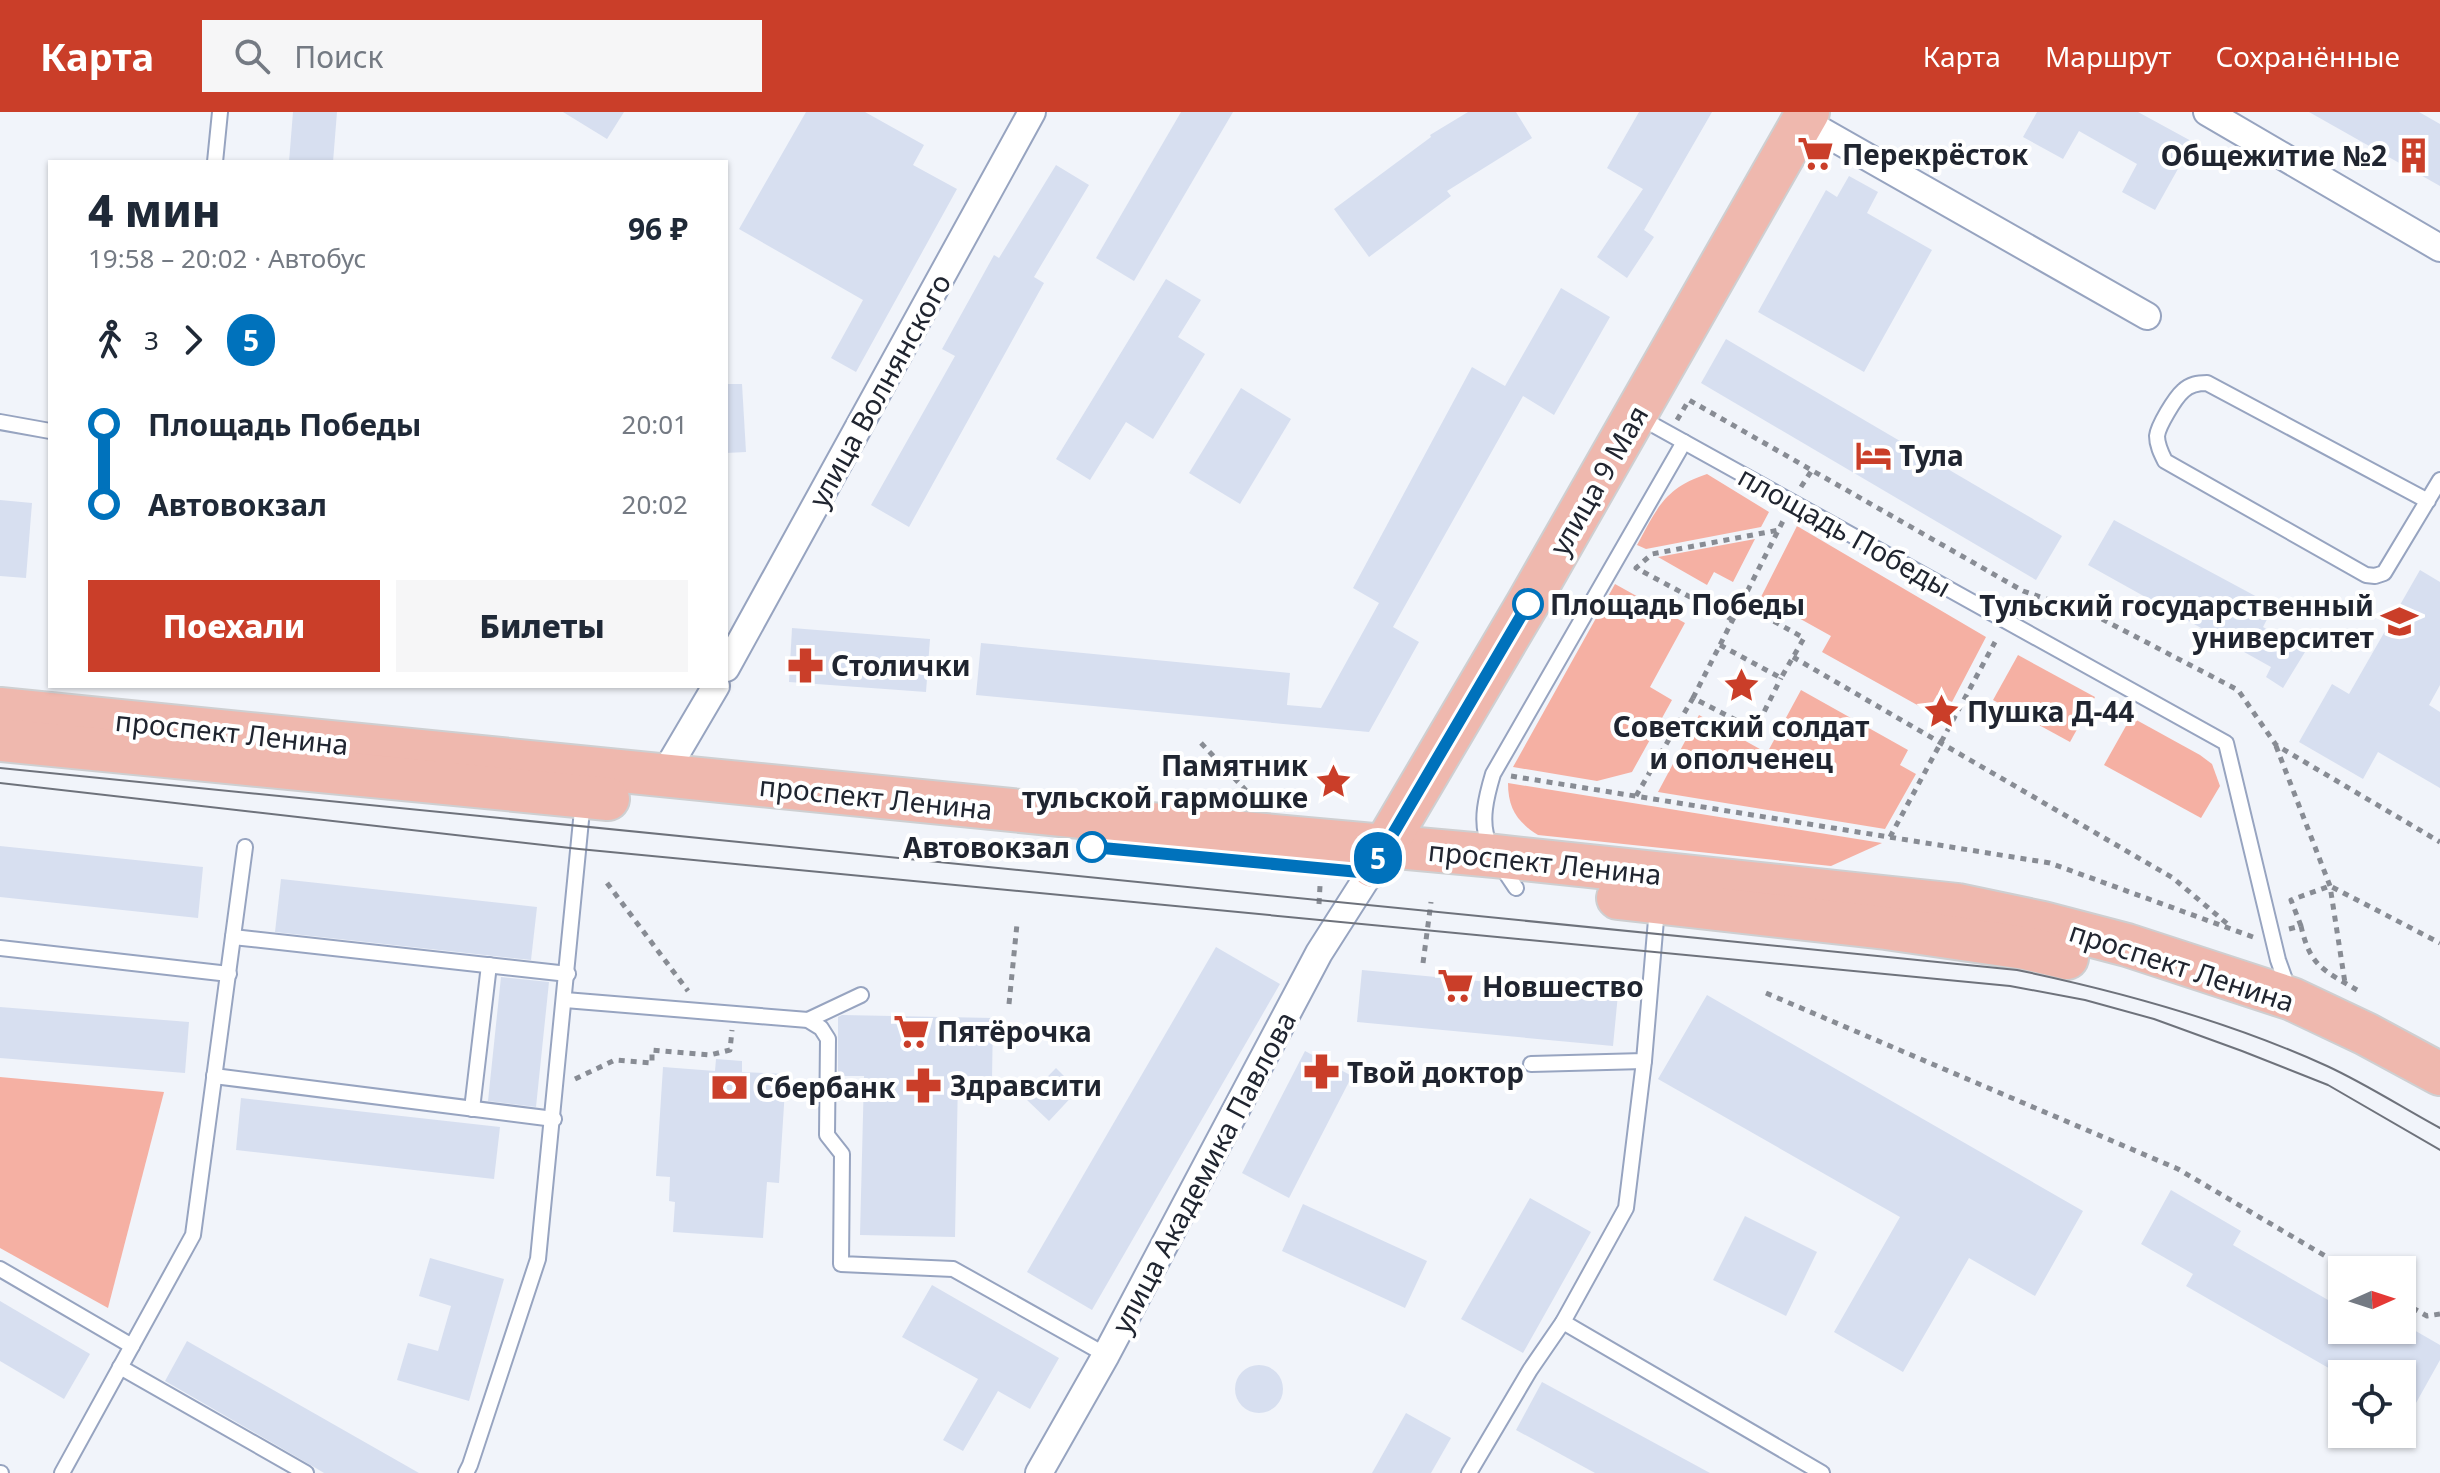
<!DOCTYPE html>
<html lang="ru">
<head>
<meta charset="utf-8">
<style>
  :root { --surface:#fff; --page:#f6f6f7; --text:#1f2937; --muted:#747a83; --accent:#ca3e29 }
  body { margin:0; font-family:"Noto Sans",sans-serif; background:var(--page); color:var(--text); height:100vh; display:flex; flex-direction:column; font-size:30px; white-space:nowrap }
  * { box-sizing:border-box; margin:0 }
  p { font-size:26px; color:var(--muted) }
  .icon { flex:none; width:44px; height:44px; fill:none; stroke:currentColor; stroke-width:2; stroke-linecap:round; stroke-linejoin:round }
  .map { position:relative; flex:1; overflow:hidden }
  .details { position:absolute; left:48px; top:48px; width:680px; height:528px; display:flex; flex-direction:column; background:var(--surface); border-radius:0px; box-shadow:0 2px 6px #0004 }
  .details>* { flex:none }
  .badge { padding:0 16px; border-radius:26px; font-size:28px; line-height:52px }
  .needle { width:52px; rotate:87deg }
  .buttons { position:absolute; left:2328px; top:1144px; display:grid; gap:16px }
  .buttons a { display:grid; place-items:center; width:88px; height:88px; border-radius:0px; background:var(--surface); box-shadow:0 2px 6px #0004; font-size:40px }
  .map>.badge { position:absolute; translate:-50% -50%; box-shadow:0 0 0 4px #fff }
  .legs { display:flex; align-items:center; gap:12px; height:88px; padding:0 40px; font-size:26px }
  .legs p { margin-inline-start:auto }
  .headline { display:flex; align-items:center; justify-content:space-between; height:136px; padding:0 40px }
  h1 { font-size:44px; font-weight:800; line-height:60px }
  .button { display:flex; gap:16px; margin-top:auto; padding:16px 40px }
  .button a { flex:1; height:92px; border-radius:0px; background:var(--accent); color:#fff; font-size:32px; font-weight:800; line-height:92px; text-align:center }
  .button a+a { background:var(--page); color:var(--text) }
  ul { padding:0 40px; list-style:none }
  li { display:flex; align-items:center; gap:28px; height:80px; font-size:30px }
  li i { display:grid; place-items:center; width:12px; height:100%; margin:0 10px; background:currentColor }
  li i::after { content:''; width:20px; height:20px; margin:-10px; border:6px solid; border-radius:50%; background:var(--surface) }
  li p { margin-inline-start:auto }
  li:first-child i { background:linear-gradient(#0000 50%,currentColor 0) }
  li:last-child i { background:linear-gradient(currentColor 50%,#0000 0) }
  header { display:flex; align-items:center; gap:48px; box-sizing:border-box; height:112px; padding:0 40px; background:var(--accent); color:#fff }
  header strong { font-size:38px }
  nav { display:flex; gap:44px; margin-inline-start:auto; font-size:28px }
  .search { width:560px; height:72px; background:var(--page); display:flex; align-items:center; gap:20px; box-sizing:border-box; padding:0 28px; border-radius:0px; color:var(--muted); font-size:30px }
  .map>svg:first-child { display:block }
  .green { fill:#f5b0a3 }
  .building { fill:#d7dff0 }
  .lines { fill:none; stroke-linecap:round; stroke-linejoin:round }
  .lane-casing { stroke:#97a4c0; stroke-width:18 }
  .street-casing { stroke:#97a4c0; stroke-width:30 }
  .primary-casing { stroke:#cecfd1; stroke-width:46 }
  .path { stroke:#888c94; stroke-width:5; stroke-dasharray:6 6; stroke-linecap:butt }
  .lane { stroke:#fff; stroke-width:14 }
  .street { stroke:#fff; stroke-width:26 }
  .primary { stroke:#efb8ae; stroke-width:42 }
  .tram { stroke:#6e727b; stroke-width:2 }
  .line-1-casing { stroke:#fff; stroke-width:18 }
  .line-1 { stroke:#0072bc; stroke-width:12 }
  .stop-1-dot { fill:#fff; stroke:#0072bc; stroke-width:4 }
  .labels { text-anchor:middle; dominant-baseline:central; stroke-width:8; stroke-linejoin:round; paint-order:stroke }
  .poi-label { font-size:28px; font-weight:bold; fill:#202530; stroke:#fff; text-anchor:start }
  .street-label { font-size:28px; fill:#202530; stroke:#fff }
  .stop-label { font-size:28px; font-weight:bold; fill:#202530; stroke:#fff; text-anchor:start }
</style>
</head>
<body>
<header>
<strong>Карта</strong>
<div class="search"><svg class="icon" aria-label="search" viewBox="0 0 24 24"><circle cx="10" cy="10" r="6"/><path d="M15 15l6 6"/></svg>Поиск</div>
<nav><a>Карта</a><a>Маршрут</a><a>Сохранённые</a></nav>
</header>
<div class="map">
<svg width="2440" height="1361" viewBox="0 0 2440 1361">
  <rect width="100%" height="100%" fill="#f1f4fa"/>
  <g class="green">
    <path d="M1707 362 1769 400 1761 415 1646 437 1637 433C1657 397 1664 376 1707 362Z"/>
    <path d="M1797 414 1986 525 1952 590 1937 583 1928 599 1822 540 1831 524 1761 485Z"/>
    <path d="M1755 427 1733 470 1714 460 1707 473 1658 445Z"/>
    <path d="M1615 472 1685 511 1650 575 1672 588 1632 660 1597 669 1513 655Z"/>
    <path d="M2018 543 2095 585 2070 630 1993 588Z"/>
    <path d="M1801 578 1908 638 1900 653 1916 662 1885 717 1658 680 1699 603 1767 641Z"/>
    <path d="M2131 605 2200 643 2212 652 2220 674 2201 706 2104 653Z"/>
    <path d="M1508 671 1882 731 1831 754 1538 723C1517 710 1508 696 1508 671Z"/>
    <path d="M0 965 164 980 108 1196 0 1136Z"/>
  </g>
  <g class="building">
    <path d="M293 0H337L333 50H289Z"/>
    <path d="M563 0H624L607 27Z"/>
    <path d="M806 0H865L924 33 913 53 957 77 856 260 831 246 863 188 739 117Z"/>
    <path d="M1181 0H1233L1134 169 1096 146Z"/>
    <path d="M1468 0H1516L1532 26 1447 79 1451 84 1369 145 1334 97 1431 25 1430 23Z"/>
    <path d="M1639 0H1712L1644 118 1654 125 1627 166 1597 145 1643 77 1607 56Z"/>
    <path d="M2037 0H2138L2193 30 2155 98 2122 80 2137 52 2079 19 2063 47 2023 25Z"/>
    <path d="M2309 0H2419L2440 12V74Z"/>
    <path d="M1056 53 1089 73 1034 165 1044 171 909 415 871 393 955 244 942 237 994 143 999 146Z"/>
    <path d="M1849 64 1878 80 1867 101 1932 138 1864 260 1758 200 1826 78 1837 85Z"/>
    <path d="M1166 167 1201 188 1178 225 1205 242 1153 327 1126 310 1090 368 1056 347Z"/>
    <path d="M1561 176 1610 205 1554 303 1523 284 1393 515 1419 530 1369 620 976 583 981 531 1290 561 1287 593 1321 596 1379 491 1353 476 1472 255 1505 274Z"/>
    <path d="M1726 227 2062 424 2036 468 1701 271Z"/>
    <path d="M726 272H742L746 340 726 341Z"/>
    <path d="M1241 276 1291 307 1240 392 1189 361Z"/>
    <path d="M0 388 32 391 26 466 0 464Z"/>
    <path d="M2114 408 2274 494 2263 515 2305 540 2283 576 2266 565 2271 555 2088 453Z"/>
    <path d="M2420 458 2440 470V573L2429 593 2440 600V676L2378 640 2363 667 2299 630 2332 572 2349 582Z"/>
    <path d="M792 516 930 527 926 580 789 570Z"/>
    <path d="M0 734 203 755 198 806 0 785Z"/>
    <path d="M281 767 537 795 531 848 275 820Z"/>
    <path d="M1216 835 1280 872 1092 1198 1027 1160Z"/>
    <path d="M1362 858 1618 882 1613 934 1357 910Z"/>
    <path d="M501 865 549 870 536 995 488 989Z"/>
    <path d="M1707 883 2083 1099 2035 1184 1969 1146 1903 1260 1834 1220 1900 1105 1658 967Z"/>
    <path d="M0 895 189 910 185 961 0 946Z"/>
    <path d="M842 903 993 906 992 967 958 966 955 1125 860 1123 864 964H838V905Z"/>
    <path d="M1305 939 1352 964 1289 1086 1242 1061Z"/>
    <path d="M716 947 742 949V960L786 962 779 1071 767 1070 763 1126 673 1120 675 1090 669 1089 670 1065 656 1064 663 955 715 959Z"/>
    <path d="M1056 956 1078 978 1049 1009 1026 987Z"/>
    <path d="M241 986 500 1015 494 1067 236 1038Z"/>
    <path d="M2171 1078 2241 1119 2233 1133 2342 1196V1218H2414L2440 1233V1248L2416 1291 2402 1283V1262H2339L2186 1174 2193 1162 2141 1132Z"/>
    <path d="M1530 1086 1591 1120 1523 1241 1461 1207Z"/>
    <path d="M1303 1092 1427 1149 1405 1196 1282 1139Z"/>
    <path d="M1745 1104 1817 1140 1786 1204 1713 1168Z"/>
    <path d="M430 1146 504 1167 469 1289 397 1268 408 1231 438 1239 451 1194 419 1184Z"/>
    <path d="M932 1173 1059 1246 1030 1297 998 1279 963 1339 943 1328 978 1267 902 1225Z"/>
    <path d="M0 1189 90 1242 64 1287 0 1249Z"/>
    <path d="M187 1229 419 1361H324L314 1355 165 1269Z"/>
    <circle cx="1259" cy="1277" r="24"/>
    <path d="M1542 1270 1710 1361H1595L1516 1318Z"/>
    <path d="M1406 1301 1451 1326 1431 1361H1372Z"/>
  </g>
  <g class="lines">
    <defs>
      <g id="lane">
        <path d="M215 50 220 0"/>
        <path d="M1639 305 2226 631 2278 848 2289 879"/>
        <path d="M0 310 50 319"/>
        <path d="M2428 389 2207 271C2198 271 2190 272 2183 279 2175 286 2158 314 2157 324 2157 333 2161 341 2165 349L2366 463 2375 464 2384 461 2440 368"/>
        <path d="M1516 776C1484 729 1476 719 1493 662L1684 330"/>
        <path d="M233 825 568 862"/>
        <path d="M0 836 229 862"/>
        <path d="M565 888 808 908 821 916 828 927 827 1023 842 1042 841 1152 953 1157 1106 1243"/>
        <path d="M808 908 861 883"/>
        <path d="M1531 952 1644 949 1657 796"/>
        <path d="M214 964 554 1007"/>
        <path d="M472 997 489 853"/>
        <path d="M0 1157 132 1234"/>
        <path d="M1563 1210 1822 1361"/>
        <path d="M120 1255 306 1361"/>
        <path d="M0 1361H1"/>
        <path d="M62 1361 193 1123 245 735"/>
        <path d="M466 1361 470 1353 538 1147 583 688"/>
        <path d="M1469 1361 1530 1258 1563 1210 1626 1096 1644 949"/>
      </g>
      <g id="street">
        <path d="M2207 0 2440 136"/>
        <path d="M1804 9 2147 204"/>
        <path d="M726 556 1032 0"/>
        <path d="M663 664 716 574"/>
        <path d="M1039 1361 1106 1243 1319 841 1370 761"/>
      </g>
      <g id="primary">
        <path d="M0 597 1221 719 1495 744 1958 793 2043 811 2127 833 2292 887 2366 922 2440 962"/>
        <path d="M0 628 608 687"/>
        <path d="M1373 754 1528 491 1808 0"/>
        <path d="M1618 786 1886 816 2025 836 2067 846"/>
      </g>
    </defs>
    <use href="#lane" class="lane-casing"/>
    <use href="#street" class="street-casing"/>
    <use href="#primary" class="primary-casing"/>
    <g class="path">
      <path d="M1677 308 1689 288 2023 479 2096 504 2238 578 2276 633 2440 730"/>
      <path d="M1801 375 1812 358"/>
      <path d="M1733 508 1636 456 1652 442 1779 418"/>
      <path d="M1720 533 1781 566 1804 526 1741 491"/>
      <path d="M1793 545 2173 766 2231 815"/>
      <path d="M1693 586 1785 405"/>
      <path d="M1201 631 1257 690"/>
      <path d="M2276 634 2330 774 2345 871"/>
      <path d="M1511 664 2050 751 2253 825"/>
      <path d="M1636 684 1693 586 1755 618 1781 566"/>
      <path d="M1890 725 1995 530"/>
      <path d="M607 771 688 879"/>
      <path d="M1319 792 1320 774"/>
      <path d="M2301 814 2291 788 2330 774 2440 831"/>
      <path d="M2289 817 2301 814C2310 854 2323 858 2357 878"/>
      <path d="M1423 851 1431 790"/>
      <path d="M1766 881 2178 1057 2349 1158"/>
      <path d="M1009 892 1017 812"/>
      <path d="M575 967 615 948 652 951V938L710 943 730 938 732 918"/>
      <path d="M2402 1190 2427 1204 2440 1202"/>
    </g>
    <use href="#lane" class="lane"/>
    <use href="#street" class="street"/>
    <use href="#primary" class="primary"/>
    <g class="tram">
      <path d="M0 656 2017 858C2123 880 2228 909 2327 954 2366 972 2403 996 2440 1016"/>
      <path d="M0 671 579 737 2010 874 2085 888 2154 907 2242 939 2328 973 2440 1038"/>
    </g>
  </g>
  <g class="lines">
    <defs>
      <path id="line-1" d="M1092 735 1370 761 1528 492"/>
    </defs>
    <use href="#line-1" class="line-1-casing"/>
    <use href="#line-1" class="line-1"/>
  </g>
  <defs>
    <symbol id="supermarket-bare" viewBox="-9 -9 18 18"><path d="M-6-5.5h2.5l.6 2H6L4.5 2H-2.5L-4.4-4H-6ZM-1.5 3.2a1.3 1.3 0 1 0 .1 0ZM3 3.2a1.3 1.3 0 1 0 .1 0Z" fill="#ca3e29" stroke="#fff" stroke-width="2.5" paint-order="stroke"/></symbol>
    <symbol id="building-bare" viewBox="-9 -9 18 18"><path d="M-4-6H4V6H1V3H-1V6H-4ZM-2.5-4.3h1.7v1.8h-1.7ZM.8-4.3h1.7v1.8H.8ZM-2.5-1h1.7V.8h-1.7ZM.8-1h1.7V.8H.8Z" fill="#ca3e29" stroke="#fff" stroke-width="2.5" paint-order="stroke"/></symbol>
    <symbol id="hotel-bare" viewBox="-9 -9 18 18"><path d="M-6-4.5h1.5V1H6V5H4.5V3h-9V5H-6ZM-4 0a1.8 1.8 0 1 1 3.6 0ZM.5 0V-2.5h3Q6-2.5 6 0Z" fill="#ca3e29" stroke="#fff" stroke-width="2.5" paint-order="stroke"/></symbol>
    <symbol id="university-bare" viewBox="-9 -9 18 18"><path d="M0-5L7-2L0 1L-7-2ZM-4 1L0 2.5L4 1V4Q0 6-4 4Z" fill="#ca3e29" stroke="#fff" stroke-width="2.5" paint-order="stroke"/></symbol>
    <symbol id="pharmacy-bare" viewBox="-9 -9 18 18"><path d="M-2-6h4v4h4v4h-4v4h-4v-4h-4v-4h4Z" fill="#ca3e29" stroke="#fff" stroke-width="2.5" paint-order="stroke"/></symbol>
    <symbol id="sight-bare" viewBox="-9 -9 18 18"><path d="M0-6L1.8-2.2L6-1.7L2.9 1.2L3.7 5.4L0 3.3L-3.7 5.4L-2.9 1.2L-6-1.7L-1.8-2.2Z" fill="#ca3e29" stroke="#fff" stroke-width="2.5" paint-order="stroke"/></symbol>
    <symbol id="bank-bare" viewBox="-9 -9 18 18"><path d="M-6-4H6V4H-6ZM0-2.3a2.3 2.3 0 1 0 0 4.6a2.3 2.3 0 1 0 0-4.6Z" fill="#ca3e29" stroke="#fff" stroke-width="2.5" paint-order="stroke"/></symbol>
  </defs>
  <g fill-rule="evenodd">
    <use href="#supermarket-bare" x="1790" y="16" width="51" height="51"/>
    <use href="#building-bare" x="2388" y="18" width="51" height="51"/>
    <use href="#hotel-bare" x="1848" y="318" width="51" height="51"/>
    <use href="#university-bare" x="2374" y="484" width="51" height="51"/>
    <use href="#pharmacy-bare" x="780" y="528" width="51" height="51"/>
    <use href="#sight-bare" x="1716" y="548" width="51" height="51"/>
    <use href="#sight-bare" x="1916" y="574" width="51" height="51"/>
    <use href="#sight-bare" x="1308" y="644" width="51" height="51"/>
    <use href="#supermarket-bare" x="1430" y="848" width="51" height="51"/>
    <use href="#supermarket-bare" x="886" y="894" width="51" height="51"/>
    <use href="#pharmacy-bare" x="1296" y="934" width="51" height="51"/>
    <use href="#pharmacy-bare" x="898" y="948" width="51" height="51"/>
    <use href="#bank-bare" x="704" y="950" width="51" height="51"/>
  </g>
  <g class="stop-1-dot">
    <circle cx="1528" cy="492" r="14"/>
    <circle cx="1092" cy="735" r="14"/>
  </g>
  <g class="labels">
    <g class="poi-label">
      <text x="1842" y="42">Перекрёсток</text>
      <text x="2387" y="43" text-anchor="end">Общежитие №2</text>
      <text x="1899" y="343">Тула</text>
      <text x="2374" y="493" text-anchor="end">Тульский государственный<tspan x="2374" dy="32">университет</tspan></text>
      <text x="831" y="553">Столички</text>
      <text x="1967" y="599">Пушка Д-44</text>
      <text x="1741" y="614" text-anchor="middle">Советский солдат<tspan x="1741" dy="32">и ополченец</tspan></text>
      <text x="1308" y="653" text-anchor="end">Памятник<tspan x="1308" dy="32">тульской гармошке</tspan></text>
      <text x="1482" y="874">Новшество</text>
      <text x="937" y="919">Пятёрочка</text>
      <text x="1347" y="960">Твой доктор</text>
      <text x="950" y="973">Здравсити</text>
      <text x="756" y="975">Сбербанк</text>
    </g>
    <g class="street-label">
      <text transform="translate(879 278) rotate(-61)">улица Волнянского</text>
      <text transform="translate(1598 368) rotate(-60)">улица 9 Мая</text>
      <text transform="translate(1845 419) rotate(29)">площадь Победы</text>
      <text transform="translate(232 620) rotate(6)">проспект Ленина</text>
      <text transform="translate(876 685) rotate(6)">проспект Ленина</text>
      <text transform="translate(1545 750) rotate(6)">проспект Ленина</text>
      <text transform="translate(2182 854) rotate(18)">проспект Ленина</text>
      <text transform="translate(1203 1060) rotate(-62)">улица Академика Павлова</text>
    </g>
    <g class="stop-label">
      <text x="1550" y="492">Площадь Победы</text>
      <text x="1070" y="735" text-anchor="end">Автовокзал</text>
    </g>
  </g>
</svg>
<div class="buttons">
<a><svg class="needle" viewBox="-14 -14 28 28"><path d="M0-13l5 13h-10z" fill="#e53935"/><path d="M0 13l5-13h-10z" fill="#747a83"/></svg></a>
<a><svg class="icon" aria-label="locate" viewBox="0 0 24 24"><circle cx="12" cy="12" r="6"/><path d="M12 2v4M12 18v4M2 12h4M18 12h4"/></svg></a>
</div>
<b class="badge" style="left:1378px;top:746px;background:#0072bc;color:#fff">5</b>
<section class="details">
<div class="headline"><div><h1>4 мин</h1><p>19:58 – 20:02 · Автобус</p></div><b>96 ₽</b></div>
<div class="legs"><svg class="icon" aria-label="walk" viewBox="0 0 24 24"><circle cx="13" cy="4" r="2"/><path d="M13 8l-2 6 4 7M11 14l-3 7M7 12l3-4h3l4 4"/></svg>3<svg class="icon" aria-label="forward" viewBox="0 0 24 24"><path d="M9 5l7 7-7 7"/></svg><b class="badge" style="background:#0072bc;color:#fff">5</b></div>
<ul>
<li><i style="color:#0072bc"></i><b>Площадь Победы</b><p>20:01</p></li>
<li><i style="color:#0072bc"></i><b>Автовокзал</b><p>20:02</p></li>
</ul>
<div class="button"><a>Поехали</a><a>Билеты</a></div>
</section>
</div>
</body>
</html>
